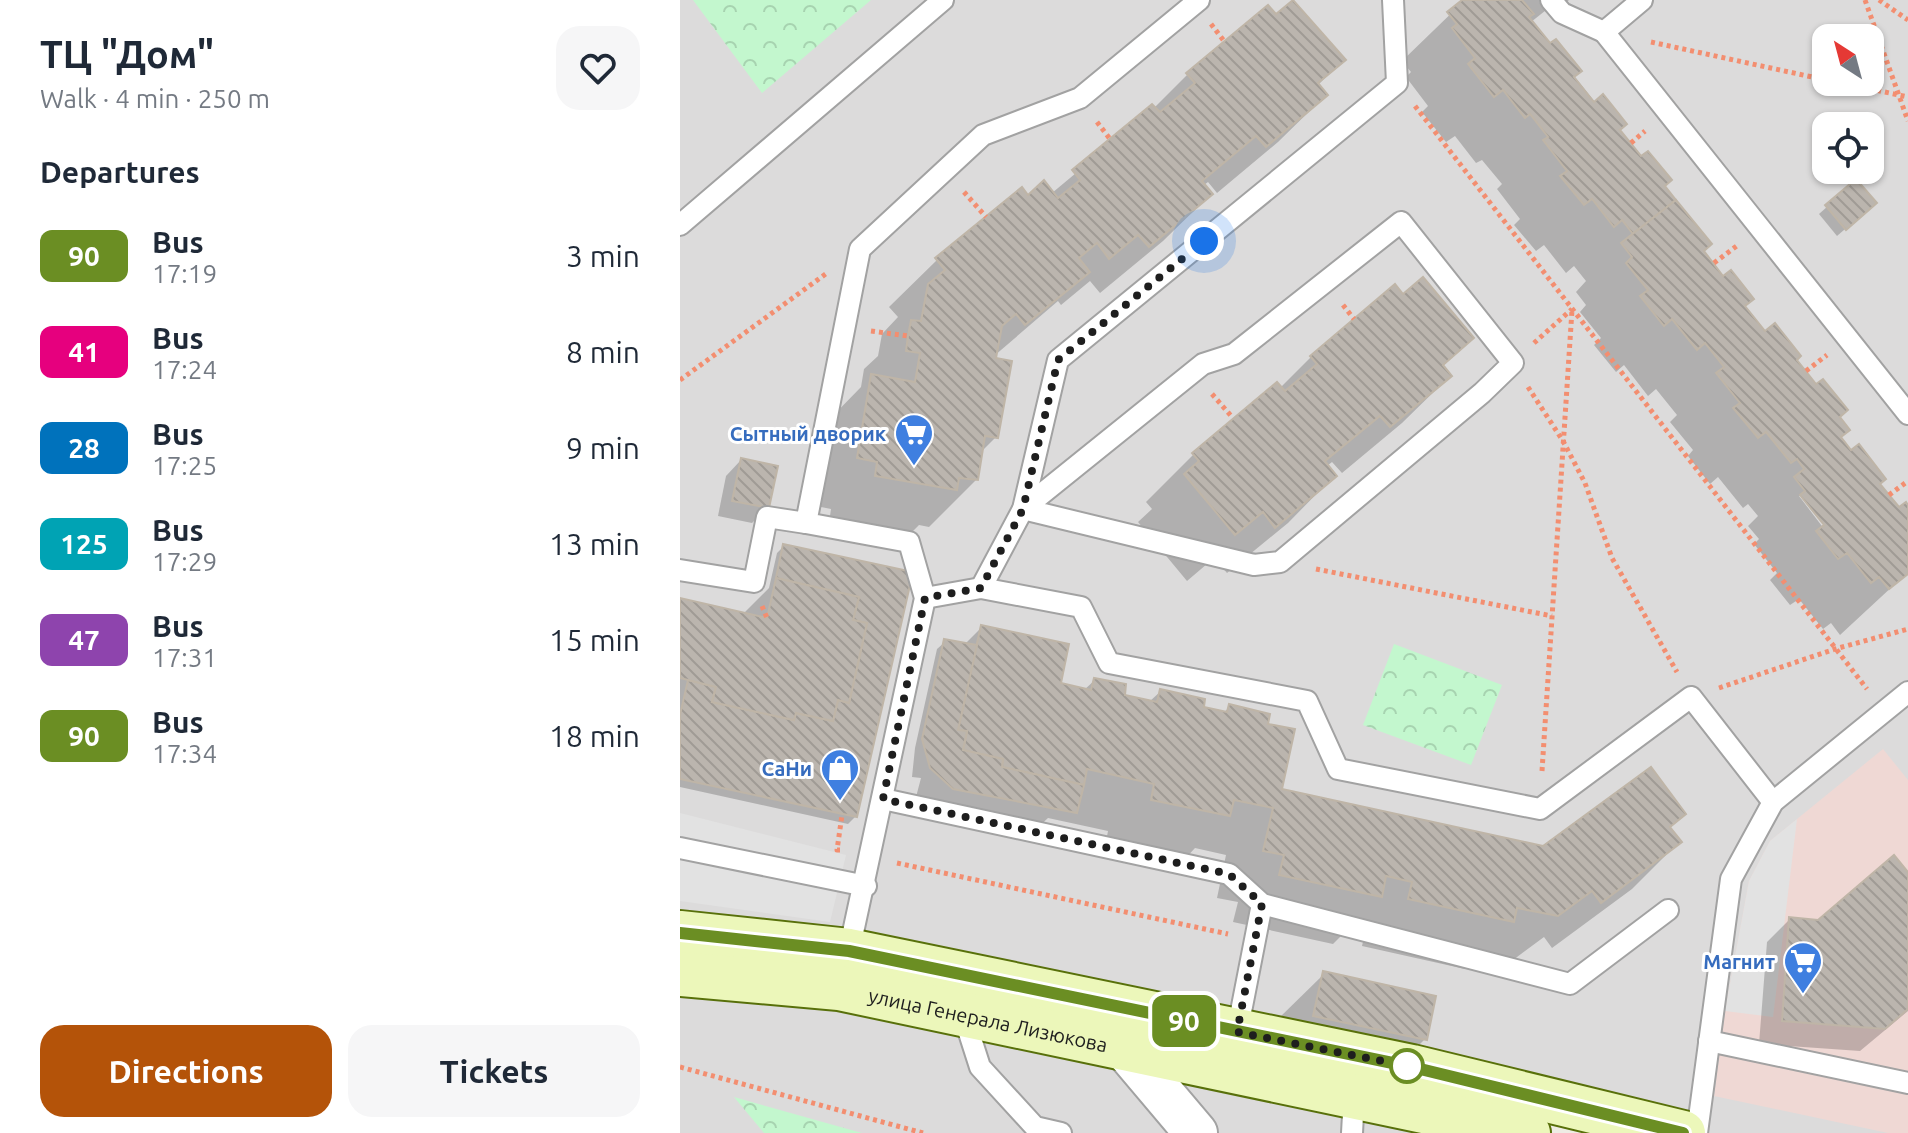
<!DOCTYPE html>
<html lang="en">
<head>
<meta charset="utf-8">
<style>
  :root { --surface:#fff; --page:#f6f6f7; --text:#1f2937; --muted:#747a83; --accent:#b45309 }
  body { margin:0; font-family:Ubuntu,sans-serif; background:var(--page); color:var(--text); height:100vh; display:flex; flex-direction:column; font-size:30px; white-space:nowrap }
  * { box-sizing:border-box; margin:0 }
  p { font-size:26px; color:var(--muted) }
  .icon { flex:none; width:44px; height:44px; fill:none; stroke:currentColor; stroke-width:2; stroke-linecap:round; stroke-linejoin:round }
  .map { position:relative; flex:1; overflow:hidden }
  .sheet { display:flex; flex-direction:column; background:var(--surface); width:680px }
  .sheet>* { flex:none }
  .badge { padding:0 16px; border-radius:12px; font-size:28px; line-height:52px }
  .needle { width:52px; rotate:324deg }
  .controls { position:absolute; left:1132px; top:24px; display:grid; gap:16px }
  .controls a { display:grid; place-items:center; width:72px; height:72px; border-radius:16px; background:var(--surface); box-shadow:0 2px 6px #0004; font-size:40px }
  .you { position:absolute; width:40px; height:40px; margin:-20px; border:6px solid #fff; border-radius:50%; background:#1a73e8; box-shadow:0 0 0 12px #1a73e833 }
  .map>.badge { position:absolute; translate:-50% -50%; box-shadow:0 0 0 4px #fff }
  h2 { padding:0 40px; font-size:30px; line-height:72px }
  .round { display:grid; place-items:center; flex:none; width:84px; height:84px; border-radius:24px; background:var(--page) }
  .headline { display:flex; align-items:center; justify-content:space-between; height:136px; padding:0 40px }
  h1 { font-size:38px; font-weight:700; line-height:60px }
  .action { display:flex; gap:16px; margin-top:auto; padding:16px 40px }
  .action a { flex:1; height:92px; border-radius:24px; background:var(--accent); color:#fff; font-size:32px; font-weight:700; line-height:92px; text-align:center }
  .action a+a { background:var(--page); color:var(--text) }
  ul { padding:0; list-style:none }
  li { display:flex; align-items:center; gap:24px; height:96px; padding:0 40px }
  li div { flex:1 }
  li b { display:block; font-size:30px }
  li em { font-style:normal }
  li .badge { min-width:88px; font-weight:700; text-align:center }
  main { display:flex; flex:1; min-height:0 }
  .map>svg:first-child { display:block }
  .residential { fill:#dcdbdb; fill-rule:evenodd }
  .commercial { fill:#efd8d4 }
  .park { fill:url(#park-crowns) }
  .parking { fill:#e2e2e2 }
  .shadow { fill:#0003; fill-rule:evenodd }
  .building { fill:url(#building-back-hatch); stroke:#bfb5a7; stroke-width:2 }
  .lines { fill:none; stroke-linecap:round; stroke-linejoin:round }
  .lane-casing { stroke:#a2a2a2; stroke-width:24 }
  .street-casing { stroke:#a2a2a2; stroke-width:46 }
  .secondary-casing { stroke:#58700a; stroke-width:48 }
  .path { stroke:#f38e70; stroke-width:5; stroke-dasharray:4 4; stroke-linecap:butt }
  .lane { stroke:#fff; stroke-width:20 }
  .street { stroke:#fff; stroke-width:42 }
  .secondary { stroke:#ecf7ba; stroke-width:44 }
  .line-casing { stroke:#fff; stroke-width:18 }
  .line { stroke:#6b8e23; stroke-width:12 }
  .walk { stroke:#1e1e1e; stroke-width:8; stroke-dasharray:0 14.4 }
  .stop-dot { fill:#fff; stroke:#6b8e23; stroke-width:4 }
  .labels { text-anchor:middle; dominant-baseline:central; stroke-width:6; stroke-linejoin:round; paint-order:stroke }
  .shop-label { font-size:20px; font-weight:bold; fill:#366cbe; stroke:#fff; text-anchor:end }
  .street-label { font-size:20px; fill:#1e1e1e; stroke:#fff }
</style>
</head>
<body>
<main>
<section class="sheet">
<div class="headline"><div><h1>ТЦ &quot;Дом&quot;</h1><p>Walk · 4 min · 250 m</p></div><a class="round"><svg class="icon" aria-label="heart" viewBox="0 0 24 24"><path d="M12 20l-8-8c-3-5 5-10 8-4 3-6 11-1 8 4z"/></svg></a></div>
<h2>Departures</h2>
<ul>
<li><span class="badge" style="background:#6b8e23;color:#fff">90</span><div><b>Bus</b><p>17:19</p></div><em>3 min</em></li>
<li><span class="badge" style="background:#e6007e;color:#fff">41</span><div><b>Bus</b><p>17:24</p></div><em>8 min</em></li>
<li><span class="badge" style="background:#0072bc;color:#fff">28</span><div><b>Bus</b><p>17:25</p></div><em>9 min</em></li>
<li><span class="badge" style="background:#00a3b4;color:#fff">125</span><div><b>Bus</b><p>17:29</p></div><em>13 min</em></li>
<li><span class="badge" style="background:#8e44ad;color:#fff">47</span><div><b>Bus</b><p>17:31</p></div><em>15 min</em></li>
<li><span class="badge" style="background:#6b8e23;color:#fff">90</span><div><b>Bus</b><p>17:34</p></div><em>18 min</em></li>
</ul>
<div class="action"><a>Directions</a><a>Tickets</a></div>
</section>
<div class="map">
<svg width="1228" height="1133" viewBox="0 0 1228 1133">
  <defs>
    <pattern id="park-crowns" width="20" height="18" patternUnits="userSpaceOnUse" patternTransform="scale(2)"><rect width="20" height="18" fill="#c3f7ce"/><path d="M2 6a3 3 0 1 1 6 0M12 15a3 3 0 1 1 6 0" fill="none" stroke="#a7d3b0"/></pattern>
    <pattern id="building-back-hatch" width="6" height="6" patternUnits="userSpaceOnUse" patternTransform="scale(2)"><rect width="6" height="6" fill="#bbb5ae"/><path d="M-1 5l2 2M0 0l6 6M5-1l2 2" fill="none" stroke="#a09b95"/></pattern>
  </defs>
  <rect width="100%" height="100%" fill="#eeece4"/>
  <g class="residential">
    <path d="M0 0H1228V1133H1003L0 933ZM1146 38H1190V82H1146ZM1146 126H1190V170H1146Z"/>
    <path d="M0 974 848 1133H0Z"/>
  </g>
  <path class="commercial" d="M1203 749 1228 780V1133H1208L1034 1096 1045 1011 1069 881 1090 841Z"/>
  <g class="park">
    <path d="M13 0H191L82 93Z"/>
    <path d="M714 644 822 685 791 765 683 725Z"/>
    <path d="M54 1097 182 1133H84Z"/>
  </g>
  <g class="parking">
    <path d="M0 813 166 855 150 922 0 901Z"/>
    <path d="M1117 819 1093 1017 1045 1011 1069 881 1090 841Z"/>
  </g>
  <g class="shadow">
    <path d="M785 0H889L879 8 875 3 851 22 983 187 1022 252 1063 307 1085 334 1114 360 1158 418 1159 438 1219 510 1228 506V572L1160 635 1151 623 1143 629 1119 599 1110 605 1090 580 1097 573 1074 544 1079 539 1068 526 1078 516 1068 504 1063 508 1038 477 1030 484 1008 456 1013 450 990 422 997 415 976 389 968 396 944 365 936 372 914 345 921 338 900 312 906 305 896 292 906 281 894 266 886 273 864 245 856 251 834 225 840 219 817 189 822 184 802 160 796 163 775 136 766 142 742 112 748 106 726 77 731 72 722 61ZM1119 496H1124L1152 531 1148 534Z"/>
    <path d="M595 17 663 60 637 86 646 95 598 142 537 193 528 182 524 185 531 194 483 241 420 293 410 281 381 305 378 301 314 356 316 437 300 453 296 480 249 527 239 525 228 536 149 523 151 509 131 505 145 424 181 387 184 369 198 356 202 334 218 317 209 307 257 260 348 198 372 193 474 108 508 74Z"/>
    <path d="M1176 181 1187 210 1157 236 1139 214Z"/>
    <path d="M723 296 791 338 762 367 770 376 722 423 662 473 652 462 647 466 655 475 608 523 547 573 534 558 507 581 458 522 472 509 466 502 513 455 597 384 600 388 631 357Z"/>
    <path d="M61 460 88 507 72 523 38 516 46 476Z"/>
    <path d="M104 546 176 816 168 824 0 787V601L62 615 89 588 97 553Z"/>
    <path d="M302 627 378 684 404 690 415 680 442 697 469 702 481 691 521 709 543 713 550 707 585 725 600 791 864 848 1004 814 989 829 999 842 952 889 872 948 864 937 829 963 798 956 785 969 682 946 686 929 671 926 653 944 553 922 558 902 537 898 546 855 515 848 501 863 425 847 428 831 368 818 354 831 236 797 241 778 232 777 235 748 257 649 265 642 284 645Z"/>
    <path d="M1228 875V1011L1180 1051 1079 1044 1087 942 1110 919 1139 922Z"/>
    <path d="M644 974 745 1039 698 1086 596 1021Z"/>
  </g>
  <g class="building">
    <path d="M613 0 666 60 638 83 648 95 586 147 576 136 522 181 533 194 469 247 458 235 429 259 417 243 399 258 410 272 345 325 336 314 322 326 316 358 332 361 318 438 305 436 298 480 279 478 277 490 195 476 197 462 177 458 191 374 235 382 240 353 226 351 228 336 231 320 241 321 248 284 265 270 255 258 342 187 348 195 364 180 378 198 400 180 392 170 472 104 480 112 515 83 506 73 588 5 596 14Z"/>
    <path d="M782 0H842L854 14 849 17 870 43 876 39 902 71 894 77 914 102 923 94 947 124 940 130 961 156 968 151 992 180 985 186 996 200 953 234 942 220 934 227 912 199 904 205 880 176 887 171 863 140 868 137 850 114 845 118 823 90 814 97 788 64 795 58 772 28 777 24 767 12Z"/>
    <path d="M1176 179 1197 203 1166 230 1145 205Z"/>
    <path d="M996 200 1032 244 1024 251 1043 276 1051 270 1074 299 1065 306 1085 331 1095 323 1121 356 1117 360 1136 384 1143 379 1168 410 1160 417 1170 430 1161 437 1171 450 1179 444 1206 479 1200 484 1219 507 1226 502 1228 505V574L1209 589 1199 577 1191 583 1167 553 1158 559 1136 531 1144 525 1120 495 1125 491 1114 477 1124 469 1117 459 1111 463 1086 432 1078 438 1053 408 1060 403 1036 373 1044 367 1025 343 1017 350 992 319 984 326 960 296 968 290 946 263 952 257 941 243Z"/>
    <path d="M743 277 794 338 763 365 772 376 710 427 700 416 645 461 657 476 595 528 583 512 555 535 504 474 519 461 512 453 597 382 605 391 637 364 630 356 715 284 723 294Z"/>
    <path d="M61 458 98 466 89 508 52 501Z"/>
    <path d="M103 544 233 572 177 817 0 779V715L8 680 36 687 32 702 114 720 116 713 153 721 158 700 169 703 187 623 173 620 179 597 96 578Z"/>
    <path d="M96 578 179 597 173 620 187 623 169 703 158 700 153 721 116 713 114 720 32 702 36 687 0 678V598L87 618Z"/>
    <path d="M301 625 389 644 381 683 411 690 414 678 446 684 445 695 477 702 480 689 525 699 524 707 547 712 549 704 590 714 588 724 615 729 602 789 863 846 971 767 1006 814 990 827 1002 842 921 903 912 891 878 916 837 908 834 922 728 899 732 882 706 876 702 897 599 875 604 855 583 851 593 808 554 800 550 816 471 800 474 784 407 769 404 785 322 767 323 759 283 750 287 731 278 730Z"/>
    <path d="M264 639 297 645 278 730 287 731 283 750 323 759 322 767 404 785 397 813 273 789 250 768 242 739Z"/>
    <path d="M1214 855 1228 872V1009L1205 1029 1102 1021 1109 917 1138 920Z"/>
    <path d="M643 971 756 996 747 1040 633 1016Z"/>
  </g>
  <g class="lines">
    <defs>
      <g id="lane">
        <path d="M871 0 882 13 924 32"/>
        <path d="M962 0 924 32 1228 414"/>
        <path d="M721 222 833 363 802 393 600 562 574 565 343 509 523 364 554 354Z"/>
        <path d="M0 225 263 0"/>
        <path d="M0 570 74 582 87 517 126 523"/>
        <path d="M301 588 343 509 378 360 717 83 713 0"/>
        <path d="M245 598 301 588 401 607 429 663 627 701 658 769 860 809 1011 697 1093 802"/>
        <path d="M203 799 549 874 582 904 890 984 988 910"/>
        <path d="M0 848 186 886"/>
        <path d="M169 951 245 598 229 542 126 523 180 249 303 135 400 98 519 0"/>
        <path d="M283 1014 300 1067 355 1127 381 1133"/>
        <path d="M557 1032 582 904"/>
        <path d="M1029 1041 1228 1083"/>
        <path d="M672 1133 674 1096"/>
        <path d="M1017 1133 1051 879 1093 802 1228 692"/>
      </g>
      <path id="street" d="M445 1049 516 1133"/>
      <g id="secondary">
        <path d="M0 933 169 951 732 1067 1003 1133"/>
        <path id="s1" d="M0 974 159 988 848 1133"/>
      </g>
    </defs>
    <use href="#lane" class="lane-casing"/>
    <use href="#street" class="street-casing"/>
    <use href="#secondary" class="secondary-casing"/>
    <g class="path">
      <path d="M1185 0 1228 121"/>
      <path d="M1199 0 1228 20"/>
      <path d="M531 24 544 41"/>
      <path d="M971 42 1146 80"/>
      <path d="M1158 82 1228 97"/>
      <path d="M735 106 1187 689"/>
      <path d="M417 122 430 139"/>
      <path d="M951 143 965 131"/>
      <path d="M284 192 306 217"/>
      <path d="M1034 263 1058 245"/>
      <path d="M663 305 674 319"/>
      <path d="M191 331 228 336"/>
      <path d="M854 343 892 309"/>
      <path d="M1126 371 1147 355"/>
      <path d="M0 380 147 273"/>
      <path d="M848 387 883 441 905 483 932 558 997 672"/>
      <path d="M532 394 553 418"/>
      <path d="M1209 495 1228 481"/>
      <path d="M636 569 872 616"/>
      <path d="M82 606 87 618"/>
      <path d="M1039 688 1155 649 1228 629"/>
      <path d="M862 771 892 310"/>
      <path d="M160 850H157L162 815"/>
      <path d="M217 863 548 934"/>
      <path d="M0 1067 243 1133"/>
    </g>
    <use href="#lane" class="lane"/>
    <use href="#street" class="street"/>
    <use href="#secondary" class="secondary"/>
  </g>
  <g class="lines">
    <defs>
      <path id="line" d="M0 933 169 951 732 1067 1003 1133"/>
    </defs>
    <use href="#line" class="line-casing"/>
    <use href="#line" class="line"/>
    <path class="walk" d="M524 241 378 360 343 509 301 588 245 598 203 799 549 874 582 904 557 1032 732 1067 727 1066"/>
  </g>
  <defs>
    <symbol id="supermarket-pin" viewBox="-11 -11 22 30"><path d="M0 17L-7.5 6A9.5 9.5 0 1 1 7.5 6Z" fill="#3f7fe0" stroke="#fff"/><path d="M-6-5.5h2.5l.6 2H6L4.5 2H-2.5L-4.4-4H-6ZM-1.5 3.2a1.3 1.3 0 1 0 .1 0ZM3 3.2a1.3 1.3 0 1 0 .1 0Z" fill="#fff"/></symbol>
    <symbol id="shop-pin" viewBox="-11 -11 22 30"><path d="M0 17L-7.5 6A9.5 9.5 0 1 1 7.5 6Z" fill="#3f7fe0" stroke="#fff"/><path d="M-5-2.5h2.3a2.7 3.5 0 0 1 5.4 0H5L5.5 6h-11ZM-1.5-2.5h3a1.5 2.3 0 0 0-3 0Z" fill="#fff"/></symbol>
  </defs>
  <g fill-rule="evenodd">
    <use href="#supermarket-pin" x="212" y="411" width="44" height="60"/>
    <use href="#shop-pin" x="138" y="746" width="44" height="60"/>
    <use href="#supermarket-pin" x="1101" y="939" width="44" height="60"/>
  </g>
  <circle class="stop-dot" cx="727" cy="1066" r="16"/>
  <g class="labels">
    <g class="shop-label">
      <text x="206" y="433">Сытный дворик</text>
      <text x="132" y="768">СаНи</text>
      <text x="1095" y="961">Магнит</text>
    </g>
    <g class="street-label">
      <text stroke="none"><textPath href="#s1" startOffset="312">улица Генерала Лизюкова</textPath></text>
    </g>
  </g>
</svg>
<div class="controls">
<a><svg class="needle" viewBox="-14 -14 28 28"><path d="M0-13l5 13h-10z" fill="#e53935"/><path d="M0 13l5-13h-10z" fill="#747a83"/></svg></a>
<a><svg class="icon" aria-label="locate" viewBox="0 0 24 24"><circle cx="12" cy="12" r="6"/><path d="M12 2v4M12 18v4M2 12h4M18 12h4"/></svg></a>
</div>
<div class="you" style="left:524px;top:241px"></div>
<b class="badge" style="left:504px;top:1021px;background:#6b8e23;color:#fff">90</b>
</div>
</main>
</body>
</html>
